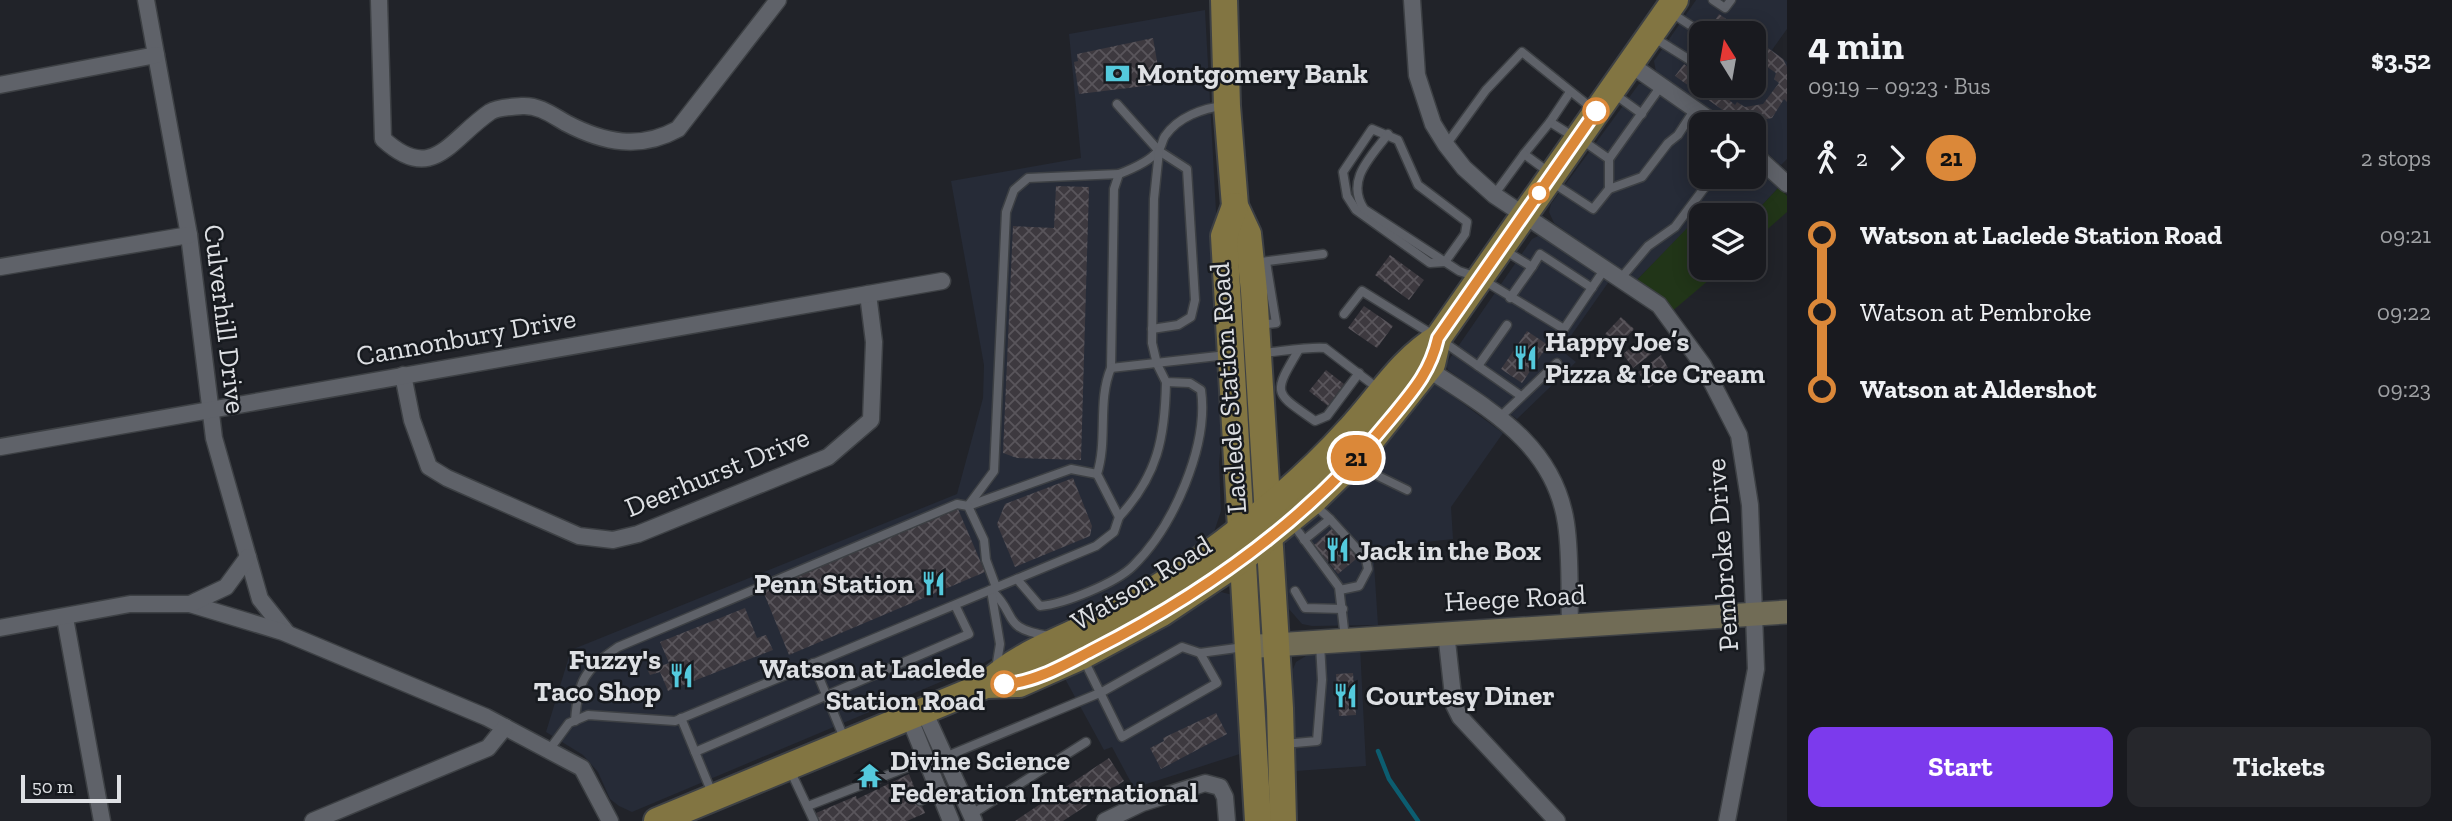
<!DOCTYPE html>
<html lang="en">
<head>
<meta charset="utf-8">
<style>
  :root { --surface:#191a1f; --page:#26272c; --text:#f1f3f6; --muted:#9fa1a4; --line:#37383d; --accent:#7c3aed }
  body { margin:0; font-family:"Zilla Slab",serif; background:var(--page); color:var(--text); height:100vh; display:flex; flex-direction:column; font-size:26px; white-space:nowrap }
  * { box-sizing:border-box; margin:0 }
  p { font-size:23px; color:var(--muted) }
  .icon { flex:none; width:38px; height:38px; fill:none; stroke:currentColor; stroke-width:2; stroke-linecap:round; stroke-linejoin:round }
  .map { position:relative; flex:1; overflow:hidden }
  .sheet { display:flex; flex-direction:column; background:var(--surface); width:665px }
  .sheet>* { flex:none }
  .badge { padding:0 14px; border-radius:23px; font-size:24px; line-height:46px }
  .needle { width:46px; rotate:349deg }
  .controls { position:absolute; left:1689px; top:21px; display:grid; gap:14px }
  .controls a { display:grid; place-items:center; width:77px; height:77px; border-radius:14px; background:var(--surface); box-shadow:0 4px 18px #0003,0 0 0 2px var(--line); font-size:35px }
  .scale { position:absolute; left:21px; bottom:18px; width:100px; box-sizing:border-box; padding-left:7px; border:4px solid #dee0e4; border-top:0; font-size:19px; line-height:24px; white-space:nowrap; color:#dee0e4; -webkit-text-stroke:5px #171a1f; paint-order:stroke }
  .map>.badge { position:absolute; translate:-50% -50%; box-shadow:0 0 0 4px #fff }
  .legs { display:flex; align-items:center; gap:10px; height:77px; padding:0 21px; font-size:23px }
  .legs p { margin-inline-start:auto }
  .head { display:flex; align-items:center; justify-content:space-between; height:119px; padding:0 21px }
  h1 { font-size:38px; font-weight:700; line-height:52px }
  .cta { display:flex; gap:14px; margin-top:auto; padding:14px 21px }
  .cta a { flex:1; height:80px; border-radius:14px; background:var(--accent); color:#fff; font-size:28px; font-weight:700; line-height:80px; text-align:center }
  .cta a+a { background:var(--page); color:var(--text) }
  ul { padding:0 21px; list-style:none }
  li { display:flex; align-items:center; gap:24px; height:77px; font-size:26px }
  li i { display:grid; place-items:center; width:10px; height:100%; margin:0 9px; background:currentColor }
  li i::after { content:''; width:18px; height:18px; margin:-9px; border:5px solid; border-radius:50%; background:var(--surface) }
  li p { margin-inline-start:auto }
  li:first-child i { background:linear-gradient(#0000 50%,currentColor 0) }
  li:last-child i { background:linear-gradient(currentColor 50%,#0000 0) }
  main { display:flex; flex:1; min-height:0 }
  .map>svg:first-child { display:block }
  .built { fill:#262b37; fill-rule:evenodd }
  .green { fill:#213518 }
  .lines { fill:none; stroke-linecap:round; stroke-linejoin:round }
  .stream { stroke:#0c5d70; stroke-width:4.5 }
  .building { fill:url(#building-cross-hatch) }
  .lane-casing { stroke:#3d4044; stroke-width:11 }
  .street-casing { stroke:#3d4044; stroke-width:19 }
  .secondary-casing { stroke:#3d4044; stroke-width:26 }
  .primary-casing { stroke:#3d4044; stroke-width:30 }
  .lane { stroke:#5f6269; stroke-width:8 }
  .street { stroke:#5f6269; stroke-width:16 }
  .secondary { stroke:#716c56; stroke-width:23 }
  .primary { stroke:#827542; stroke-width:26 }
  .line-1-casing { stroke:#fff; stroke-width:16 }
  .line-1 { stroke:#db8839; stroke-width:10 }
  .stop-1-dot { fill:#fff; stroke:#db8839; stroke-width:3.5 }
  .labels { text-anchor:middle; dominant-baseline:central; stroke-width:5; stroke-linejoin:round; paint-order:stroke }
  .poi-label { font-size:28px; font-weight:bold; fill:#dee0e4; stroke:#171a1f; text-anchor:start }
  .street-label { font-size:28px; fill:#dee0e4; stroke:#171a1f }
  .stop-label { font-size:28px; font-weight:bold; fill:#dee0e4; stroke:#171a1f; text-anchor:end }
</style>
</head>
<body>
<main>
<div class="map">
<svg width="1787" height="821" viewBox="0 0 1787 821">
  <defs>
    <pattern id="building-cross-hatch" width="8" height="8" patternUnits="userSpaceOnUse" patternTransform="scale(1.75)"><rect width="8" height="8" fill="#3d393f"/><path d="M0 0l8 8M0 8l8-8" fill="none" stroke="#59555b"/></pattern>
  </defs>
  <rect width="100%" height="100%" fill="#212329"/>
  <g class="built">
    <path d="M1696 0H1787V29L1772 50 1787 62V159L1781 165 1754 142V124H1730L1656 72 1654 61ZM1701 33H1754V86H1701Z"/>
    <path d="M1205 10 1226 394 1219 463 1221 511 1213 535 1158 571 976 667 632 812 619 806 610 799 598 772 583 755 546 732 571 650 957 494 983 398 984 365 951 181 1081 158 1069 34Z"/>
    <path d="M1639 84H1646L1705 124H1701V177H1754V164L1779 187 1753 215H1701V227L1694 222 1636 281 1554 223 1549 212 1551 204Z"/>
    <path d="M1538 236H1546L1610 280 1561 350 1576 362 1517 419 1448 370 1446 364 1532 239Z"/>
    <path d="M1435 383 1503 433 1451 507 1453 539 1373 548 1378 625 1312 626 1302 624 1289 609 1285 546 1287 538 1360 471 1393 435 1430 384Z"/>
    <path d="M1221 592 1233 595 1246 752 1134 788 1112 747 1104 750 1063 675Z"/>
    <path d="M1360 646 1366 766 1296 771 1293 669 1296 662 1314 651Z"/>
  </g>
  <g class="green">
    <path d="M1779 187 1787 196V212L1754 241 1753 215Z"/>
    <path d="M1694 221 1701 227V268H1723L1670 313 1636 281Z"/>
  </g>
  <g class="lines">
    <path class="stream" d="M1378 751 1389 779 1418 821"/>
  </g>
  <g class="building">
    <path d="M1719 14 1746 33H1718L1710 28Z"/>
    <path d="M1153 38 1161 84 1079 94 1074 62 1078 61 1077 54Z"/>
    <path d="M1754 38 1783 59 1787 67V102L1784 99 1772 118 1742 124 1675 76 1684 64 1701 77V86H1713L1735 105 1737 102 1745 107 1763 104 1779 83 1774 79 1776 73 1754 58Z"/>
    <path d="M1056 186 1089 187 1081 460 1017 458 1003 453 1013 226 1054 228Z"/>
    <path d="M1390 255 1424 280 1409 300 1375 275Z"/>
    <path d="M1364 306 1393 326 1377 348 1348 328Z"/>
    <path d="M1621 317 1634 329 1618 346 1605 334Z"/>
    <path d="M1527 331 1548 345 1522 383 1501 369Z"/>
    <path d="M1644 337 1655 351 1633 368 1623 354Z"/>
    <path d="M1661 355 1670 372 1649 388 1638 372Z"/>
    <path d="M1326 370 1344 384 1328 406 1309 391Z"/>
    <path d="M1073 478 1092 526 1090 536 1015 567 997 524 1005 504Z"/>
    <path d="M958 509 985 572 789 655 763 591Z"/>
    <path d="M1336 525 1361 555 1338 574 1314 545Z"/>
    <path d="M745 608 757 638 766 635 773 650 668 691 660 672 650 675 648 671 669 663 660 642Z"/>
    <path d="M1353 673 1356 715 1339 716 1336 674Z"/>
    <path d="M1216 713 1227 734 1161 769 1150 748 1164 741 1163 738Z"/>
    <path d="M1109 758 1124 781 1063 821H1015Z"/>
    <path d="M909 774 925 813 907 821H819L816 813 856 796 857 799Z"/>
  </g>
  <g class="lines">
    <defs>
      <g id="lane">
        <path d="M1713 0 1725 8 1731 0"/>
        <path d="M1670 12 1702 33"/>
        <path d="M1653 37 1701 67"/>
        <path d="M1730 86 1741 92 1751 91 1760 78 1754 67"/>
        <path d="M1570 92 1550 122 1574 137"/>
        <path d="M1613 93 1642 114"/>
        <path d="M1117 104 1159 151 1187 169 1195 300 1191 317 1178 325 1152 329"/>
        <path d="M1372 129 1398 140 1418 185 1467 222 1465 234 1445 262 1430 263 1356 210 1347 196 1343 172Z"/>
        <path d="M1388 134C1371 157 1345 180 1364 209L1459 271 1480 278 1564 329 1606 267"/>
        <path d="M1582 140 1609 159V189"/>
        <path d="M1446 145 1486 90 1522 52 1594 110"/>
        <path d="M1609 159 1661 86"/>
        <path d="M1550 173 1524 154 1550 122"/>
        <path d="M1553 183 1593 209 1609 189 1642 177 1668 143 1678 135 1695 109"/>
        <path d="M1494 195 1524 154"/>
        <path d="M1504 250 1532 267 1510 298"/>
        <path d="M1261 262 1323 254"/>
        <path d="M1532 267 1540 254 1592 288"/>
        <path d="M1621 278 1648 246 1675 227 1708 183"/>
        <path d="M1344 314 1362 291 1438 338 1521 396"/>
        <path d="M1259 325 1276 323 1266 262"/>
        <path d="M1298 351C1272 395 1274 392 1315 421L1327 416 1359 373"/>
        <path d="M1261 353C1276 352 1313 346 1325 348L1380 390"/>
        <path d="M1478 366 1507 325"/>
        <path d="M1111 368 1114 189 1119 174C1132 169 1149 162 1158 151 1162 147 1162 140 1165 136 1178 117 1203 108 1224 106"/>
        <path d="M1498 419 1557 363"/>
        <path d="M1360 459 1374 474 1407 490"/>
        <path d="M968 506 994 471 1006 212 1014 190 1028 178 1119 174"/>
        <path d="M968 506 1071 469 1097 474"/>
        <path d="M1119 517C1158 475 1165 437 1166 382"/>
        <path d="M1330 519 1366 559 1368 569 1359 586 1340 590"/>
        <path d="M1292 523 1339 587 1345 638"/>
        <path d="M1304 540 1330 519 1316 506"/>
        <path d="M1017 579 1040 606C1064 604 1116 583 1133 566 1173 527 1209 446 1201 390L1190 383 1166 382 1157 364 1152 343 1154 199 1159 151"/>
        <path d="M991 590C1019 615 999 628 1049 636"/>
        <path d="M991 590 1000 644 996 669"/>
        <path d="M1295 591 1305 608 1343 609"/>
        <path d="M1083 658 1122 737 1217 683 1200 653"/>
        <path d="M813 663 844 738"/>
        <path d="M681 718 712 793"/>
        <path d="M575 721C578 679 585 670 618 647L957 504 968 506 984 540 986 560 996 587"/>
        <path d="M1284 744 1317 741 1322 680 1320 644"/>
        <path d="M549 750 569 723 588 715 675 721 1096 546 1114 532 1119 517 1097 474C1108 440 1097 401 1111 368L1227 355"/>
        <path d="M695 752 969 634 955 605"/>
        <path d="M928 764 1102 692 1182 647 1200 653 1244 647"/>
        <path d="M790 770 814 821"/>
        <path d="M920 801 940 793"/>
        <path d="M808 806 926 760"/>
        <path d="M972 814 1086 742"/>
      </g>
      <g id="street">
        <path d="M146 0 189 235 214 438 260 599 287 633"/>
        <path d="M379 0 383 139C433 185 450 139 490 112 498 107 513 107 522 106 539 105 552 115 566 123 604 143 640 150 678 129L778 0"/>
        <path d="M1412 0 1417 75 1433 124 1446 145 1464 168 1494 195 1659 305 1703 365 1739 435 1750 505 1756 669 1727 821"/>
        <path d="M1630 64 1716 124"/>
        <path d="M0 85 156 55"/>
        <path d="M1754 154 1787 184"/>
        <path d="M0 267 189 235"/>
        <path d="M1428 369C1490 410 1554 444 1566 523 1571 556 1569 592 1570 625"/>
        <path d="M403 375 412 420 429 467 447 478 579 536 613 540 638 534 828 457 871 420 874 342 868 294"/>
        <path d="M0 447 942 281"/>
        <path d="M190 604 283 632 486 717 582 768 610 821"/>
        <path d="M65 618 102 821"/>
        <path d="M0 628 130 604H190L226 587 248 557"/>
        <path d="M1446 632 1454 705 1460 717 1557 821"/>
        <path d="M924 711 974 821"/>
        <path d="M909 717 951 821"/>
        <path d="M313 821 488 748 505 727"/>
        <path d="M1105 821 1142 803 1205 783 1220 787 1225 797 1227 821"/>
      </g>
      <path id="secondary" d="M1259 646 1787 612"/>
      <g id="primary">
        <path d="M1224 0 1227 106 1235 206 1248 234 1254 291 1280 708 1283 821"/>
        <path d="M1235 206 1224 236 1258 821"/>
        <path d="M986 685 1019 684 1082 656 1162 613 1241 560 1312 502 1358 457 1432 364 1438 338 1675 0"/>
        <path d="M657 821 986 685C1019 654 1057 642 1097 622 1147 596 1196 565 1240 530 1279 500 1317 466 1350 429 1378 399 1402 359 1438 338"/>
      </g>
    </defs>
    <use href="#lane" class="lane-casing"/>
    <use href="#street" class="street-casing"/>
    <use href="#secondary" class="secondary-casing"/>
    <use href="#primary" class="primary-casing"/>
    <use href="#lane" class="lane"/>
    <use href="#street" class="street"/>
    <use href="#secondary" class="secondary"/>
    <use href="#primary" class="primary"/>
  </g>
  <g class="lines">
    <defs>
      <path id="line-1" d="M1004 684C1034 683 1066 664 1093 650 1205 593 1310 518 1390 419 1412 392 1430 373 1438 338L1596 111"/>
    </defs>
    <use href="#line-1" class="line-1-casing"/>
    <use href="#line-1" class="line-1"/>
  </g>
  <defs>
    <symbol id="bank-bare" viewBox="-9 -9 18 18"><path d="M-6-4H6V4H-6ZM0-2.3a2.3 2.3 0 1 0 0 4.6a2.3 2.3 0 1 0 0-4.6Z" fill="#54cadd" stroke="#171a1f" stroke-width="2.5" paint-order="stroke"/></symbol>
    <symbol id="restaurant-bare" viewBox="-9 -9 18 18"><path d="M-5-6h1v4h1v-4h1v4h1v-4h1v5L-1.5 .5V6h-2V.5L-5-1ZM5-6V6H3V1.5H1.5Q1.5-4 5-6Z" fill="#54cadd" stroke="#171a1f" stroke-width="2.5" paint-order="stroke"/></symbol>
    <symbol id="temple-bare" viewBox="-9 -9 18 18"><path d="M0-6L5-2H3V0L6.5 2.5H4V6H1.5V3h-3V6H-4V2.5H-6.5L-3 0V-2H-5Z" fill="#54cadd" stroke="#171a1f" stroke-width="2.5" paint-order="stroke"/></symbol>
  </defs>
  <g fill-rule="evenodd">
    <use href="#bank-bare" x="1100" y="56" width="35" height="35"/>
    <use href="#restaurant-bare" x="1508" y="340" width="35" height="35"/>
    <use href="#restaurant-bare" x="1320" y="532" width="35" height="35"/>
    <use href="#restaurant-bare" x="916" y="566" width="35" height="35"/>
    <use href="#restaurant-bare" x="664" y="658" width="35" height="35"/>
    <use href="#restaurant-bare" x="1328" y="678" width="35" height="35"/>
    <use href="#temple-bare" x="852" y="758" width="35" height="35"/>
  </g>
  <g class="stop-1-dot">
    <circle cx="1596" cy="111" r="12"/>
    <circle cx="1539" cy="193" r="9"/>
    <circle cx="1004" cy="684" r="12"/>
  </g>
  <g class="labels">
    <g class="poi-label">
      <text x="1137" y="73">Montgomery Bank</text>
      <text x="1545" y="341">Happy Joe’s<tspan x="1545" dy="32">Pizza &amp; Ice Cream</tspan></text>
      <text x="1357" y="550">Jack in the Box</text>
      <text x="914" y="583" text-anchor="end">Penn Station</text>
      <text x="661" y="659" text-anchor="end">Fuzzy's<tspan x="661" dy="32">Taco Shop</tspan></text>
      <text x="1366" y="695">Courtesy Diner</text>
      <text x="890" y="760">Divine Science<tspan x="890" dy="32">Federation International</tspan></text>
    </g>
    <g class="street-label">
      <text transform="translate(225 319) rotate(83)">Culverhill Drive</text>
      <text transform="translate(466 337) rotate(-10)">Cannonbury Drive</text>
      <text transform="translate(1228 388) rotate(-94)">Laclede Station Road</text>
      <text transform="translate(717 472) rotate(-22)">Deerhurst Drive</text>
      <text transform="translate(1722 555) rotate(-94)">Pembroke Drive</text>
      <text transform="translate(1141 583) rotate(-31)">Watson Road</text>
      <text transform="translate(1515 598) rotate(-3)">Heege Road</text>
    </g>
    <g class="stop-label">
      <text x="985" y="668">Watson at Laclede<tspan x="985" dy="32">Station Road</tspan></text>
    </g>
  </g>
</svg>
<div class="controls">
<a><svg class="needle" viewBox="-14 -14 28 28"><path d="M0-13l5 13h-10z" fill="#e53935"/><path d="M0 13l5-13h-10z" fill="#9fa1a4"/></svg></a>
<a><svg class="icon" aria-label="locate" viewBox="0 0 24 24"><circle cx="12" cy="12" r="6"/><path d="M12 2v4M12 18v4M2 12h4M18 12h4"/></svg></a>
<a><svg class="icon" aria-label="layers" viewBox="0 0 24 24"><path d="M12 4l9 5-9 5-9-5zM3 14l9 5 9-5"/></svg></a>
</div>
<div class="scale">50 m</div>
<b class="badge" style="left:1356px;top:458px;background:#db8839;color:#111">21</b>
</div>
<section class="sheet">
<div class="head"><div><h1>4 min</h1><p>09:19 – 09:23 · Bus</p></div><b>$3.52</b></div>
<div class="legs"><svg class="icon" aria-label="walk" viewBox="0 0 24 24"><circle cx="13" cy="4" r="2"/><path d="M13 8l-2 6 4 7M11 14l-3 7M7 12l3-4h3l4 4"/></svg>2<svg class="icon" aria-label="forward" viewBox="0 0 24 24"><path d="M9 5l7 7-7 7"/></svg><b class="badge" style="background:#db8839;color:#111">21</b><p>2 stops</p></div>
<ul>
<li><i style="color:#db8839"></i><b>Watson at Laclede Station Road</b><p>09:21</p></li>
<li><i style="color:#db8839"></i><span>Watson at Pembroke</span><p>09:22</p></li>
<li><i style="color:#db8839"></i><b>Watson at Aldershot</b><p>09:23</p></li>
</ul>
<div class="cta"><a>Start</a><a>Tickets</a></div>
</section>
</main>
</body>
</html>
